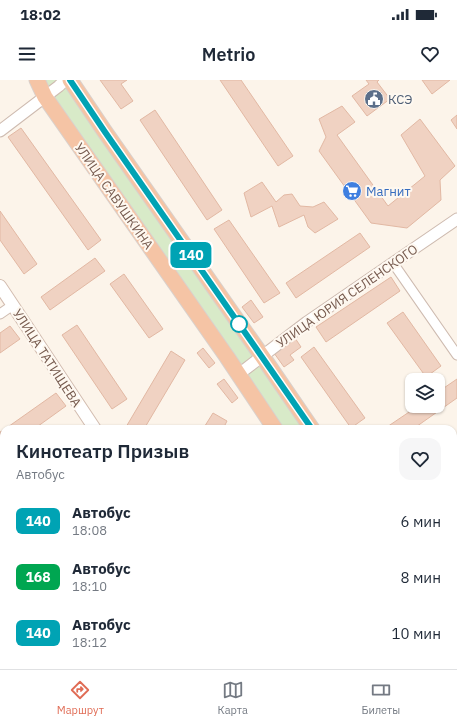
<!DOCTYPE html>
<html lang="ru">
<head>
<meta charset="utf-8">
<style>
  :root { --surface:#fff; --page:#f6f6f7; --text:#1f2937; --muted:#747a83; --line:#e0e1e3; --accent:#e06c55 }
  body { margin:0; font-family:"IBM Plex Sans",sans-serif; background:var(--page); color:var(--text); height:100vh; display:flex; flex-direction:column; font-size:15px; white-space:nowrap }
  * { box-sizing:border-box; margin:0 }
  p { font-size:13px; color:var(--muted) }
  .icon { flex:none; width:22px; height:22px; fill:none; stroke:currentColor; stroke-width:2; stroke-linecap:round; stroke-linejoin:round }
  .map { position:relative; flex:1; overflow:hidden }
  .drawer { position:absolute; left:0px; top:345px; width:457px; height:244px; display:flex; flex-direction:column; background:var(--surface); border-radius:12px 12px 0 0; box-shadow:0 1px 3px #0004 }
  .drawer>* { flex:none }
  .badge { padding:0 8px; border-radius:6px; font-size:14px; line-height:26px }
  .buttons { position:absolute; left:405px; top:293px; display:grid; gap:8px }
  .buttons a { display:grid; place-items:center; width:40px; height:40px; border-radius:8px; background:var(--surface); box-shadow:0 1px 3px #0004; font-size:20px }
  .map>.badge { position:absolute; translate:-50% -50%; box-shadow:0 0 0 2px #fff }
  .round { display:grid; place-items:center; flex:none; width:42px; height:42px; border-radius:12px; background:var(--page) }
  .headline { display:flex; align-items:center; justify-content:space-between; height:68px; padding:0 16px }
  h1 { font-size:19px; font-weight:600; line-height:30px }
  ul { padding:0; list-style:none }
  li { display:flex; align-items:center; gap:12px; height:56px; padding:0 16px }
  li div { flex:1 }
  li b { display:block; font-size:15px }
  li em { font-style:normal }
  li .badge { min-width:44px; font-weight:700; text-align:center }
  .status { display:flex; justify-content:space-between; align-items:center; height:28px; padding:0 20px; background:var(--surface); direction:ltr }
  .status svg { height:11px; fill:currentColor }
  header { display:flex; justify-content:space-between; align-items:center; height:52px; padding:0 16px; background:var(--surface); font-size:18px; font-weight:600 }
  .tab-bar { display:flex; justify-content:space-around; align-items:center; height:56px; border-top:1px solid var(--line); background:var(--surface); font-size:11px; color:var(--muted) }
  .tab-bar a { display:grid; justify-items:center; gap:2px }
  .tab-bar .active { color:var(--accent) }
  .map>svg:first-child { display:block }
  .green { fill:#d8eac8 }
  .building { fill:#f0d2c2; stroke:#e2b8a3 }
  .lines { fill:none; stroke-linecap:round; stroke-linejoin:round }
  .minor-casing { stroke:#cebbb0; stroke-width:11 }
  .tertiary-casing { stroke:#cebbb0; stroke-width:13 }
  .secondary-casing { stroke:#d3bdb0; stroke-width:14 }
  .trunk-casing { stroke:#d9d1cd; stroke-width:17 }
  .minor { stroke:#fff; stroke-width:9 }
  .tertiary { stroke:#fff; stroke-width:11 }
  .secondary { stroke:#fff; stroke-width:12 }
  .trunk { stroke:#f5c4a5; stroke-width:15 }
  .line-casing { stroke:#fff; stroke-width:9 }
  .line { stroke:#00a3b4; stroke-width:6 }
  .stop-dot { fill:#fff; stroke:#00a3b4; stroke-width:2 }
  .labels { text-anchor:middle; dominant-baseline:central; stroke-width:4; stroke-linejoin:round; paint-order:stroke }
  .service-label { font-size:13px; fill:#4e5e75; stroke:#fef8f0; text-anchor:start }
  .shop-label { font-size:13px; fill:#366cbe; stroke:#fef8f0; text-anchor:start }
  .street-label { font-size:13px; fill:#765a4e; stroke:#fef8f0 }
</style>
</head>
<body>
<div class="status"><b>18:02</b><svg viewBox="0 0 49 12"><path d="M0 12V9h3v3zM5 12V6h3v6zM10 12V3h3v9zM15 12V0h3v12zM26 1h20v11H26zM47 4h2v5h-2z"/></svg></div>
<header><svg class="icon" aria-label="menu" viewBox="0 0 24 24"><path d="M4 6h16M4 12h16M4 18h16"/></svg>Metrio<svg class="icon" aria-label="heart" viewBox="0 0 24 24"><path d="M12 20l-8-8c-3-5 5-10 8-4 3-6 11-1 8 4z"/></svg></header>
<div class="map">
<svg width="457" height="589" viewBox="0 0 457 589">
  <rect width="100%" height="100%" fill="#fcf4ea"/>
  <g class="green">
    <path d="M37 0H70L312 349H275Z"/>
    <path d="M457 470V525L453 519V472Z"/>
    <path d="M453 554 457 560V589H438L435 585H453Z"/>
  </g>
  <g class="building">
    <path d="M100 0H127L121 4 133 21 121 29Z"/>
    <path d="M220 0H241L293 76 278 86Z"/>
    <path d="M366 0H379L377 2 390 19 367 36 352 16 369 4Z"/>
    <path d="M422 0H450L432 14Z"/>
    <path d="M342 26 355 42 337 55 388 126 425 96 401 55 420 39 455 86 440 100 441 120 407 148 371 143 319 71 326 57 319 39Z"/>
    <path d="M155 30 222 130 207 140 140 40Z"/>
    <path d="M457 35V49L451 40Z"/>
    <path d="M21 48 101 160 88 170 8 57Z"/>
    <path d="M262 102 276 122 284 115 292 114 300 126 313 127 324 122 338 139 315 153 308 147 304 135 279 147 272 126 251 137 244 113Z"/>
    <path d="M0 131 37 184 24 194 0 160Z"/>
    <path d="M229 140 280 213 264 223 214 149Z"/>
    <path d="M360 153 370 167 296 218 286 203Z"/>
    <path d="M95 178 105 191 50 230 41 217Z"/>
    <path d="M124 194 163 249 149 258 110 204Z"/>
    <path d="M391 197 400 211 326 262 316 247Z"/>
    <path d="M251 220 263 237 254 243 242 227Z"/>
    <path d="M403 232 441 286 426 297 387 243Z"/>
    <path d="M77 245 127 319 112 329 62 255Z"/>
    <path d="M10 246 20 259 0 273V253Z"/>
    <path d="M295 258 301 267 290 275 294 280 284 287 274 273Z"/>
    <path d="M314 267 365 338 351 348 301 277Z"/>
    <path d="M203 268 215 283 209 288 197 273Z"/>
    <path d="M171 271 185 280 144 349H129L126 347Z"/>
    <path d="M224 299 238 318 232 323 217 304Z"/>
    <path d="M457 299V318L413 349H384L418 326H438V312Z"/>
    <path d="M56 313 66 326 34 349H5Z"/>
    <path d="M213 333 227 341 223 349H203Z"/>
    <path d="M4 350V370L0 373V352Z"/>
    <path d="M457 362V382L453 385V365Z"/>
    <path d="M457 425V444L453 447V428Z"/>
    <path d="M4 470V514L1 517 0 516V494L1 493 0 491V472Z"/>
    <path d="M0 582H1L7 589H0Z"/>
    <path d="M40 585H66V586L62 589H42Z"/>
    <path d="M86 585H110L112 589H89Z"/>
    <path d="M210 585H239L233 589H205Z"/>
    <path d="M287 585H297L291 589H290Z"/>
    <path d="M405 585H417L419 589H407Z"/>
  </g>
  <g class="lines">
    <defs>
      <g id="minor">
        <path d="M393 183 457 275"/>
        <path d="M0 234 13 225"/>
      </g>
      <g id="tertiary">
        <path d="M0 51 59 6 65 0"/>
        <path d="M239 294 307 242 457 139"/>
        <path d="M309 589 315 585"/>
      </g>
      <g id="secondary">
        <path d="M0 206 95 349"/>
        <path d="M261 585 264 589"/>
      </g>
      <g id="trunk">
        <path d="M37 0 45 17 227 277 275 349"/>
        <path d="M70 0 105 52 262 276 312 349"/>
        <path d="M453 553 457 558"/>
        <path d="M435 585 438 589"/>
      </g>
    </defs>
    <use href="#minor" class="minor-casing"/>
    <use href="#tertiary" class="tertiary-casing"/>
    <use href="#secondary" class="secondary-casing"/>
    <use href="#trunk" class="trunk-casing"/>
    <use href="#minor" class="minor"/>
    <use href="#tertiary" class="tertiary"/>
    <use href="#secondary" class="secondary"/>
    <use href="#trunk" class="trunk"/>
  </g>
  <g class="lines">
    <defs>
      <path id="line" d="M70 0 105 52 253 264 312 349"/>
    </defs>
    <use href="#line" class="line-casing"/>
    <use href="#line" class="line"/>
  </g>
  <defs>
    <symbol id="civic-disc" viewBox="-11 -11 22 22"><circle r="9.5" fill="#5c6f8a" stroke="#fef8f0"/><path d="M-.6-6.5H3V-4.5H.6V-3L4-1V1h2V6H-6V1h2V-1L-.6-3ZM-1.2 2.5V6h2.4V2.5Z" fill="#fff"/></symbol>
    <symbol id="supermarket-disc" viewBox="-11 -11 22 22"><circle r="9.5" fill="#3f7fe0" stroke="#fef8f0"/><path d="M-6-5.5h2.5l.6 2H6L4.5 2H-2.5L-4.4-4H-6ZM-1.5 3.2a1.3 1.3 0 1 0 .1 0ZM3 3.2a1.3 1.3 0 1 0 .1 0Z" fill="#fff"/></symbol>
  </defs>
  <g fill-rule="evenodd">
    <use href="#civic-disc" x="363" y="8" width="22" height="22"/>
    <use href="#supermarket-disc" x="341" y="100" width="22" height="22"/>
  </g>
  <circle class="stop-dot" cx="239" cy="244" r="8"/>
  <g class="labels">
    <g class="service-label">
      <text x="388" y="19">КСЭ</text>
    </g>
    <g class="shop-label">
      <text x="366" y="111">Магнит</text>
    </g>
    <g class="street-label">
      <text transform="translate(114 116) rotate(55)">УЛИЦА САВУШКИНА</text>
      <text transform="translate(347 216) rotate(-35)">УЛИЦА ЮРИЯ СЕЛЕНСКОГО</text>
      <text transform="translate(47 278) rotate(57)">УЛИЦА ТАТИЩЕВА</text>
    </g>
  </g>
</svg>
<div class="buttons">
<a><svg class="icon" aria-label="layers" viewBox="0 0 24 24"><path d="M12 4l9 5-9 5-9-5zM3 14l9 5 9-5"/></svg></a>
</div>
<b class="badge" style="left:191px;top:175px;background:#00a3b4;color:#fff">140</b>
<section class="drawer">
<div class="headline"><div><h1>Кинотеатр Призыв</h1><p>Автобус</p></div><a class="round"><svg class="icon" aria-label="heart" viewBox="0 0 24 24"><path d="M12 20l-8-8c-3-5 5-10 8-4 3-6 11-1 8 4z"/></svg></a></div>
<ul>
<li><span class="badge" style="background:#00a3b4;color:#fff">140</span><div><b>Автобус</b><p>18:08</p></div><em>6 мин</em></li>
<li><span class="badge" style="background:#00a651;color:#fff">168</span><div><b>Автобус</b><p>18:10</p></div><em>8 мин</em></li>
<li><span class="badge" style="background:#00a3b4;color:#fff">140</span><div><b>Автобус</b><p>18:12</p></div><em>10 мин</em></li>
</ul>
</section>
</div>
<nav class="tab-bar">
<a class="active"><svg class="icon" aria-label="directions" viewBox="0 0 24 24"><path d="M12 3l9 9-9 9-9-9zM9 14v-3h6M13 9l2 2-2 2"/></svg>Маршрут</a>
<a><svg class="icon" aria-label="map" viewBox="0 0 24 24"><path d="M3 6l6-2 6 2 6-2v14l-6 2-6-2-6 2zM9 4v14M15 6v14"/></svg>Карта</a>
<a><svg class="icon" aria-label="tickets" viewBox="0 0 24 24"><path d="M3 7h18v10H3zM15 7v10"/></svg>Билеты</a>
</nav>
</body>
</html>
